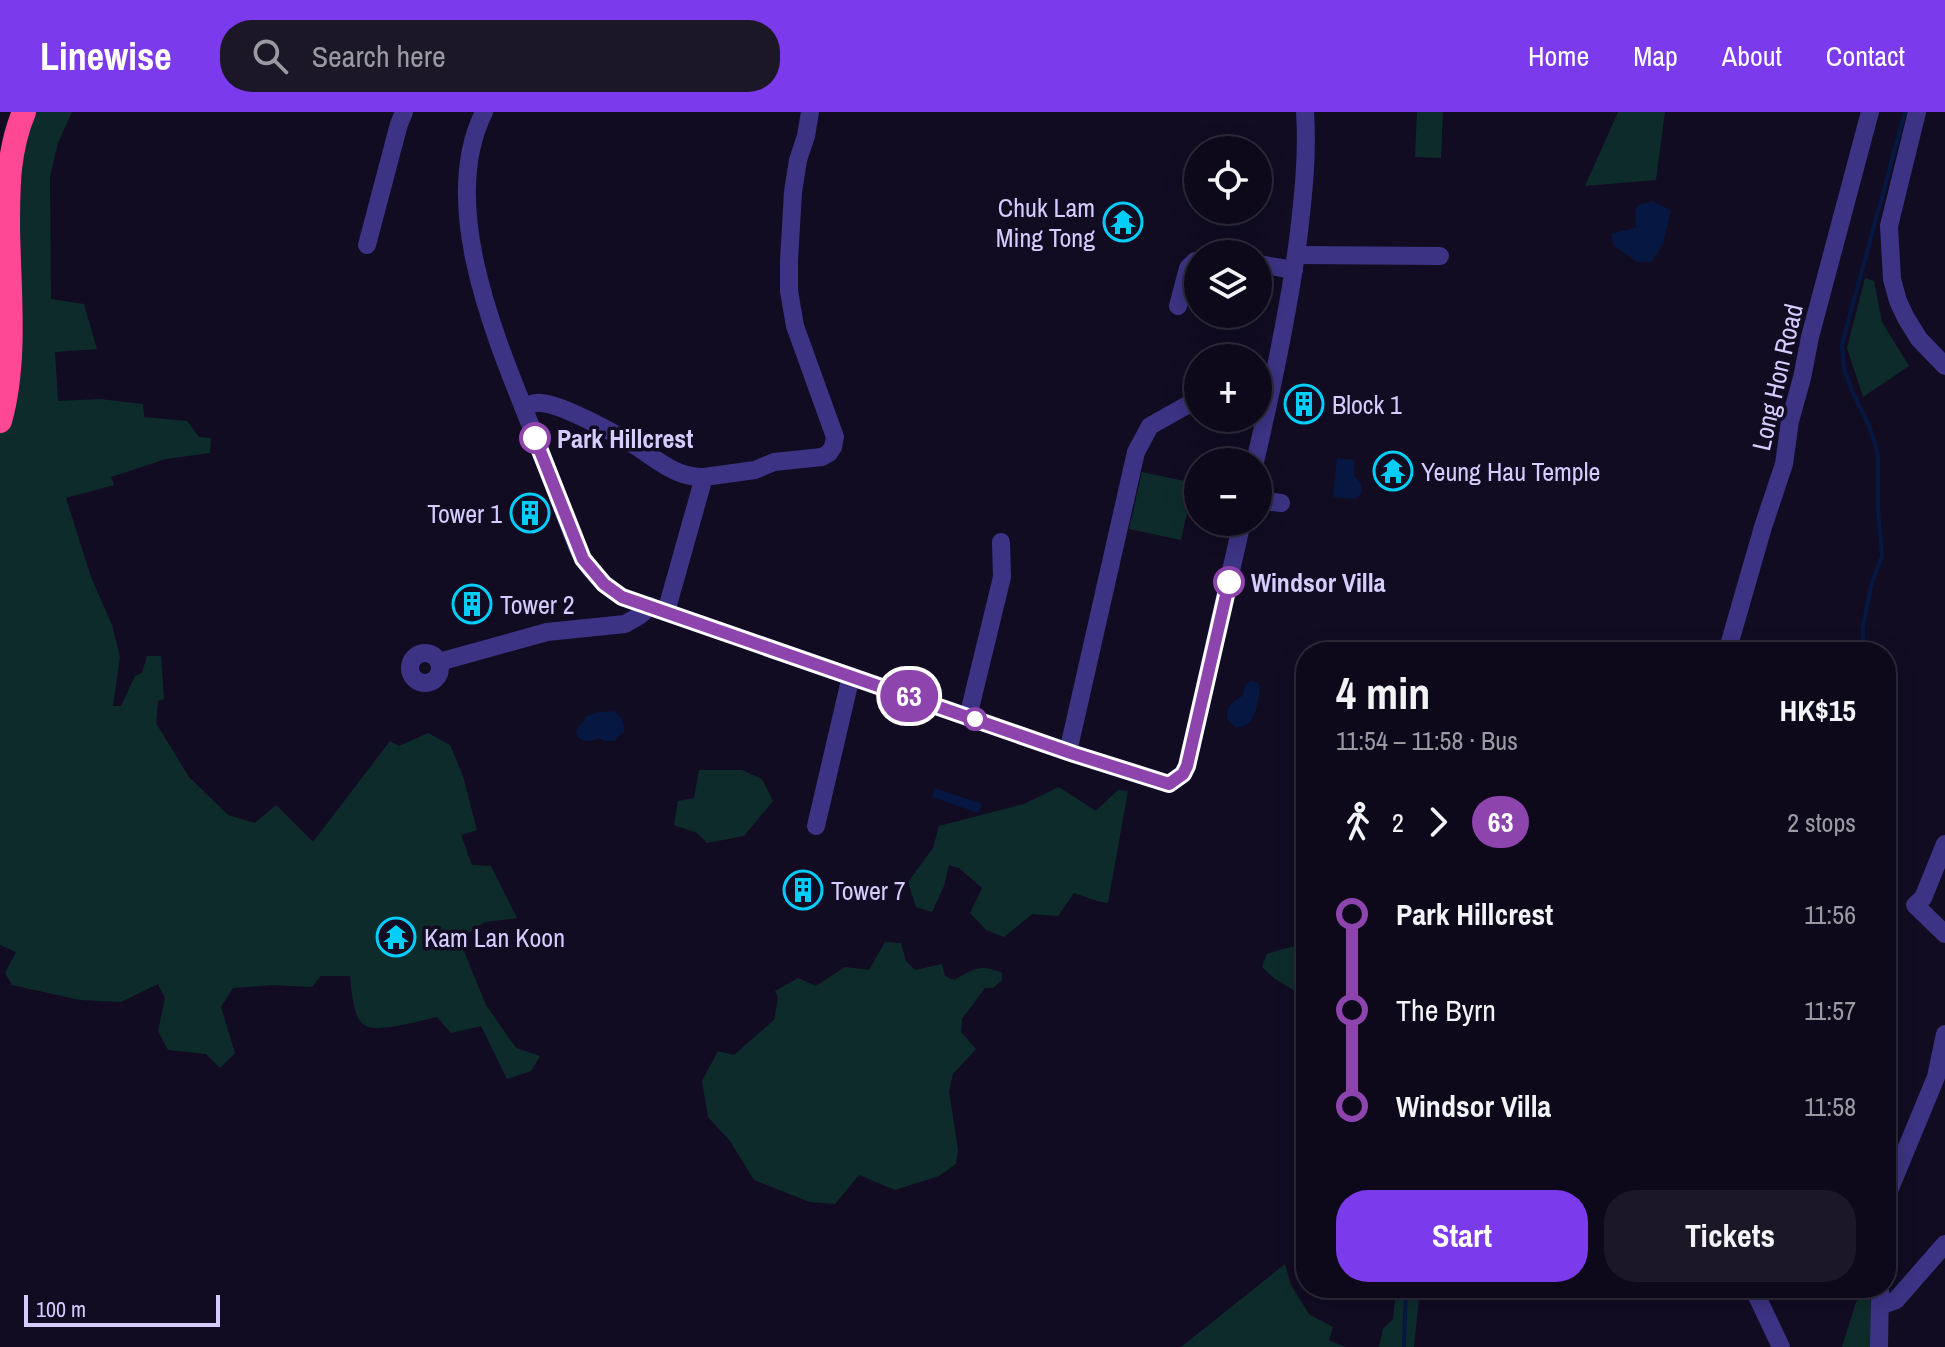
<!DOCTYPE html>
<html lang="en">
<head>
<meta charset="utf-8">
<style>
  :root { --surface:#0d091a; --page:#1b1727; --text:#f1f3f6; --muted:#9a9aa2; --line:#2d2a39; --accent:#7c3aed }
  body { margin:0; font-family:"Archivo Narrow",sans-serif; background:var(--page); color:var(--text); height:100vh; display:flex; flex-direction:column; font-size:30px; white-space:nowrap }
  * { box-sizing:border-box; margin:0 }
  p { font-size:26px; color:var(--muted) }
  .icon { flex:none; width:44px; height:44px; fill:none; stroke:currentColor; stroke-width:2; stroke-linecap:round; stroke-linejoin:round }
  .map { position:relative; flex:1; overflow:hidden }
  .side { position:absolute; left:1296px; top:530px; width:600px; height:656px; display:flex; flex-direction:column; background:var(--surface); border-radius:32px; box-shadow:0 4px 20px #0003,0 0 0 2px var(--line) }
  .side>* { flex:none }
  .badge { padding:0 16px; border-radius:26px; font-size:28px; line-height:52px }
  .tools { position:absolute; left:1184px; top:24px; display:grid; gap:16px }
  .tools a { display:grid; place-items:center; width:88px; height:88px; border-radius:50%; background:var(--surface); box-shadow:0 4px 20px #0003,0 0 0 2px var(--line); font-size:40px }
  .scale { position:absolute; left:24px; bottom:20px; width:196px; box-sizing:border-box; padding-left:8px; border:4px solid #d6cdff; border-top:0; font-size:22px; line-height:28px; white-space:nowrap; color:#d6cdff; -webkit-text-stroke:6px #110c22; paint-order:stroke }
  .map>.badge { position:absolute; translate:-50% -50%; box-shadow:0 0 0 4px #fff }
  .legs { display:flex; align-items:center; gap:12px; height:88px; padding:0 40px; font-size:26px }
  .legs p { margin-inline-start:auto }
  .headline { display:flex; align-items:center; justify-content:space-between; height:136px; padding:0 40px }
  h1 { font-size:44px; font-weight:700; line-height:60px }
  .button { display:flex; gap:16px; margin-top:auto; padding:16px 40px }
  .button a { flex:1; height:92px; border-radius:32px; background:var(--accent); color:#fff; font-size:32px; font-weight:700; line-height:92px; text-align:center }
  .button a+a { background:var(--page); color:var(--text) }
  ul { padding:0 40px; list-style:none }
  li { display:flex; align-items:center; gap:28px; height:96px; font-size:30px }
  li i { display:grid; place-items:center; width:12px; height:100%; margin:0 10px; background:currentColor }
  li i::after { content:''; width:20px; height:20px; margin:-10px; border:6px solid; border-radius:50%; background:var(--surface) }
  li p { margin-inline-start:auto }
  li:first-child i { background:linear-gradient(#0000 50%,currentColor 0) }
  li:last-child i { background:linear-gradient(currentColor 50%,#0000 0) }
  header { display:flex; align-items:center; gap:48px; box-sizing:border-box; height:112px; padding:0 40px; background:var(--accent); color:#fff }
  header strong { font-size:38px }
  nav { display:flex; gap:44px; margin-inline-start:auto; font-size:28px }
  .search { width:560px; height:72px; background:var(--page); display:flex; align-items:center; gap:20px; box-sizing:border-box; padding:0 28px; border-radius:32px; color:var(--muted); font-size:30px }
  .map>svg:first-child { display:block }
  .green { fill:#0e2b2c; fill-rule:evenodd }
  .water { fill:#061741 }
  .lines { fill:none; stroke-linecap:round; stroke-linejoin:round }
  .stream { stroke:#061741; stroke-width:4 }
  .minor { stroke:#3c3384; stroke-width:18 }
  .highway { stroke:#ff4893; stroke-width:24 }
  .line-1-casing { stroke:#fff; stroke-width:18 }
  .line-1 { stroke:#8e44ad; stroke-width:12 }
  .stop-1-dot { fill:#fff; stroke:#8e44ad; stroke-width:4 }
  .labels { text-anchor:middle; dominant-baseline:central; stroke-width:7; stroke-linejoin:round; paint-order:stroke }
  .poi-label { font-size:26px; fill:#d6cdff; stroke:#110c22; text-anchor:start }
  .street-label { font-size:26px; fill:#d6cdff; stroke:#110c22 }
  .stop-label { font-size:26px; font-weight:bold; fill:#d6cdff; stroke:#110c22; text-anchor:start }
</style>
</head>
<body>
<header>
<strong>Linewise</strong>
<div class="search"><svg class="icon" aria-label="search" viewBox="0 0 24 24"><circle cx="10" cy="10" r="6"/><path d="M15 15l6 6"/></svg>Search here</div>
<nav><a>Home</a><a>Map</a><a>About</a><a>Contact</a></nav>
</header>
<div class="map">
<svg width="1945" height="1235" viewBox="0 0 1945 1235">
  <rect width="100%" height="100%" fill="#110c22"/>
  <g class="green">
    <path d="M34 0H72L58 31 50 64 51 187 84 192 97 237 55 240 58 289 100 287 143 292 144 305 187 309 199 325 211 326 210 341 166 347 111 365 114 373 66 386 91 465 112 513 120 545 113 594H121L135 564 142 561 147 544H161L164 587 158 589 156 611 189 665 228 703 255 711 276 693 313 730 390 629 399 634 428 621 450 633 463 664 477 718 461 723 472 753 491 754 517 806 485 810 459 827 486 893 516 936 540 944 531 959 507 967 481 914 451 921 437 905C421 908 374 923 363 912 352 902 352 878 350 864H321L312 875 273 873 233 876 221 895 235 941 220 956 206 942 168 938 158 919 165 886 158 872 121 890 80 888 12 873 5 861 16 840 0 833V307L18 40ZM399 808 411 834 393 843 380 817Z"/>
    <path d="M1417 0H1443L1441 46 1415 45Z"/>
    <path d="M1618 0H1665L1656 68 1585 74Z"/>
    <path d="M1865 166 1874 169 1882 210 1909 254 1863 285 1847 236Z"/>
    <path d="M1142 360 1194 371 1181 428 1129 417Z"/>
    <path d="M699 658H742L762 667 773 689 744 724 707 731 697 721 674 713 678 689 694 686Z"/>
    <path d="M1059 675 1096 699 1118 678 1128 679 1108 791 1097 789 1074 781 1058 804 1032 802 1004 825 986 818 970 801 982 776 959 756 949 753 944 774 932 800 916 795 908 770 933 736 939 714 1024 692Z"/>
    <path d="M885 830 901 831 906 849 915 858 942 852 945 864 954 868C974 857 980 851 1002 861V868L993 876H985L962 907 961 920 976 937 953 962 949 979 958 1038 956 1052 939 1064 895 1078 859 1063 835 1092 810 1090 754 1068 730 1029 708 1005 702 969 718 939 734 943 774 908 778 886 775 879 798 866 816 874 845 855 869 858Z"/>
    <path d="M1301 832 1306 837V886L1274 866 1262 855 1267 842Z"/>
    <path d="M1285 1152 1291 1173 1309 1202 1333 1215 1329 1228 1345 1235H1181Z"/>
    <path d="M1396 1176H1420L1414 1235H1379L1383 1217 1393 1207Z"/>
    <path d="M1870 1178 1871 1235H1842L1856 1190Z"/>
  </g>
  <g class="water">
    <path d="M1652 89 1671 98 1663 132 1651 150H1637L1614 134 1611 123C1618 118 1628 119 1636 115L1635 99 1638 93Z"/>
    <path d="M1337 346 1354 348V365C1361 370 1362 373 1362 381L1355 387 1333 385Z"/>
    <path d="M1252 569 1258 571 1260 575C1257 592 1257 617 1235 615L1228 608C1224 595 1232 591 1242 584L1246 572Z"/>
    <path d="M613 599C623 604 624 611 624 621L619 623 615 629H604L600 626C582 635 566 622 585 609V605L599 600Z"/>
    <path d="M935 676 982 692 978 701 932 685Z"/>
  </g>
  <g class="lines">
    <g class="stream">
      <path d="M1863 540V514L1872 470 1882 444 1878 397V342L1869 313 1852 279 1844 256 1842 232 1905 0"/>
      <path d="M1404 1235 1406 1176"/>
    </g>
    <g class="minor">
      <path d="M484 0C438 92 495 224 530 312 546 353 562 395 578 437 588 458 603 473 622 485L1074 642 1169 672 1183 662 1187 654 1242 410"/>
      <path d="M1917 0 1889 114 1892 167 1898 189 1906 206 1919 227 1945 254"/>
      <path d="M367 133 399 12 404 0"/>
      <path d="M1296 143 1440 144"/>
      <path d="M1258 152 1294 158"/>
      <path d="M1178 194 1188 156 1195 149H1198"/>
      <path d="M523 295C529 293 535 290 541 291 562 292 618 323 637 335 659 349 677 366 704 365L666 500"/>
      <path d="M1255 350C1272 277 1288 203 1298 128 1303 86 1308 43 1305 0"/>
      <path d="M704 365 755 358 774 350 822 345 829 341 833 335 835 325 795 214 789 179V148L793 80 798 48 806 24 810 0"/>
      <path d="M1258 388 1281 391"/>
      <path d="M1727 540 1763 415 1784 352 1790 309 1802 266 1810 225 1870 0"/>
      <circle cx="425" cy="556" r="15"/>
      <path d="M439 550 547 520 625 512 639 504 650 494"/>
      <path d="M968 605 1002 465 1001 430"/>
      <path d="M1068 640 1136 340 1150 314 1198 287"/>
      <path d="M816 714 851 564"/>
      <path d="M1945 732 1923 786 1915 793 1945 822"/>
      <path d="M1886 1086 1936 965 1945 922"/>
      <path d="M1753 1176 1781 1235"/>
      <path d="M1880 1194 1896 1188 1945 1132"/>
      <path d="M1879 1235 1880 1176"/>
    </g>
    <path class="highway" d="M0 309C17 249 9 178 8 116 8 75 8 38 24 0"/>
  </g>
  <g class="lines">
    <defs>
      <path id="line-1" d="M535 326 583 447 604 472 622 485 1074 642 1169 672 1183 662 1187 654 1229 470"/>
    </defs>
    <use href="#line-1" class="line-1-casing"/>
    <use href="#line-1" class="line-1"/>
  </g>
  <defs>
    <symbol id="temple-ring" viewBox="-11 -11 22 22"><circle r="9.5" fill="#110c22" stroke="#00cdf8" stroke-width="1.5"/><path d="M0-6L5-2H3V0L6.5 2.5H4V6H1.5V3h-3V6H-4V2.5H-6.5L-3 0V-2H-5Z" fill="#00cdf8"/></symbol>
    <symbol id="building-ring" viewBox="-11 -11 22 22"><circle r="9.5" fill="#110c22" stroke="#00cdf8" stroke-width="1.5"/><path d="M-4-6H4V6H1V3H-1V6H-4ZM-2.5-4.3h1.7v1.8h-1.7ZM.8-4.3h1.7v1.8H.8ZM-2.5-1h1.7V.8h-1.7ZM.8-1h1.7V.8H.8Z" fill="#00cdf8"/></symbol>
  </defs>
  <g fill-rule="evenodd">
    <use href="#temple-ring" x="1101" y="88" width="44" height="44"/>
    <use href="#building-ring" x="1282" y="270" width="44" height="44"/>
    <use href="#temple-ring" x="1371" y="337" width="44" height="44"/>
    <use href="#building-ring" x="508" y="379" width="44" height="44"/>
    <use href="#building-ring" x="450" y="470" width="44" height="44"/>
    <use href="#building-ring" x="781" y="756" width="44" height="44"/>
    <use href="#temple-ring" x="374" y="803" width="44" height="44"/>
  </g>
  <g class="stop-1-dot">
    <circle cx="535" cy="326" r="14"/>
    <circle cx="1229" cy="470" r="14"/>
    <circle cx="975" cy="607" r="10"/>
  </g>
  <g class="labels">
    <g class="poi-label">
      <text x="1095" y="95" text-anchor="end">Chuk Lam<tspan x="1095" dy="30">Ming Tong</tspan></text>
      <text x="1332" y="292">Block 1</text>
      <text x="1421" y="359">Yeung Hau Temple</text>
      <text x="502" y="401" text-anchor="end">Tower 1</text>
      <text x="500" y="492">Tower 2</text>
      <text x="831" y="778">Tower 7</text>
      <text x="424" y="825">Kam Lan Koon</text>
    </g>
    <g class="street-label">
      <text transform="translate(1777 265) rotate(-77)">Long Hon Road</text>
    </g>
    <g class="stop-label">
      <text x="557" y="326">Park Hillcrest</text>
      <text x="1251" y="470">Windsor Villa</text>
    </g>
  </g>
</svg>
<div class="tools">
<a><svg class="icon" aria-label="locate" viewBox="0 0 24 24"><circle cx="12" cy="12" r="6"/><path d="M12 2v4M12 18v4M2 12h4M18 12h4"/></svg></a>
<a><svg class="icon" aria-label="layers" viewBox="0 0 24 24"><path d="M12 4l9 5-9 5-9-5zM3 14l9 5 9-5"/></svg></a>
<a>+</a>
<a>−</a>
</div>
<div class="scale">100 m</div>
<b class="badge" style="left:909px;top:584px;background:#8e44ad;color:#fff">63</b>
<section class="side">
<div class="headline"><div><h1>4 min</h1><p>11:54 – 11:58 · Bus</p></div><b>HK$15</b></div>
<div class="legs"><svg class="icon" aria-label="walk" viewBox="0 0 24 24"><circle cx="13" cy="4" r="2"/><path d="M13 8l-2 6 4 7M11 14l-3 7M7 12l3-4h3l4 4"/></svg>2<svg class="icon" aria-label="forward" viewBox="0 0 24 24"><path d="M9 5l7 7-7 7"/></svg><b class="badge" style="background:#8e44ad;color:#fff">63</b><p>2 stops</p></div>
<ul>
<li><i style="color:#8e44ad"></i><b>Park Hillcrest</b><p>11:56</p></li>
<li><i style="color:#8e44ad"></i><span>The Byrn</span><p>11:57</p></li>
<li><i style="color:#8e44ad"></i><b>Windsor Villa</b><p>11:58</p></li>
</ul>
<div class="button"><a>Start</a><a>Tickets</a></div>
</section>
</div>
</body>
</html>
